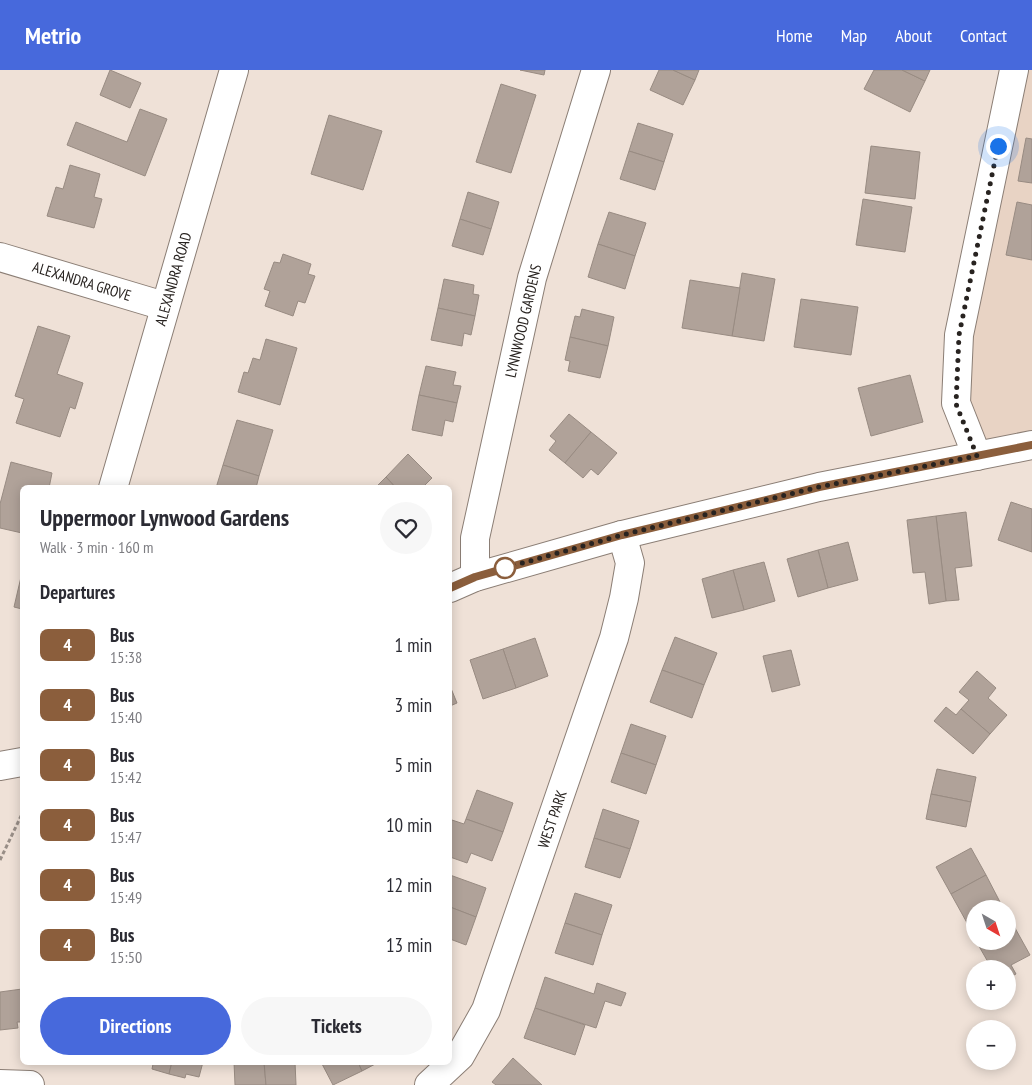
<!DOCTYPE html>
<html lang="en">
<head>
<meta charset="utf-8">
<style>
  :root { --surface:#fff; --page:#f7f7f7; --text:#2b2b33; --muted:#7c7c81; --accent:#4769dc }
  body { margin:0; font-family:"PT Sans Narrow",sans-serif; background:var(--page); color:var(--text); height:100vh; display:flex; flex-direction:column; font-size:19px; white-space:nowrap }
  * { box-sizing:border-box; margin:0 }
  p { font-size:16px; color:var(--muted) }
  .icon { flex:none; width:28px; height:28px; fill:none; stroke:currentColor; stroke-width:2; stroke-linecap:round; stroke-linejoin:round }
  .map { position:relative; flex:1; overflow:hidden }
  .details { position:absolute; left:20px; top:415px; width:432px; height:580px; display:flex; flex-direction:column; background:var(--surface); border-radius:8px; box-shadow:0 2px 12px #0003 }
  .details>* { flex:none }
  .badge { padding:0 10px; border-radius:8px; font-size:18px; line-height:32px }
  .needle { width:32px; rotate:141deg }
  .controls { position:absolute; left:966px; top:830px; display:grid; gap:10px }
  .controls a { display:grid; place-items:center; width:50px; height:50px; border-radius:50%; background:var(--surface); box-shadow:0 2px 12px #0003; font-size:25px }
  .you { position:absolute; width:25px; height:25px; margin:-12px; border:4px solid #fff; border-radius:50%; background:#1a73e8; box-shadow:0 0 0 8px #1a73e833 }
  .map>.badge { position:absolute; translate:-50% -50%; box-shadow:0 0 0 2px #fff }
  h2 { padding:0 20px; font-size:19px; line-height:45px }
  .round { display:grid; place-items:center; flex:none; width:52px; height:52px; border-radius:26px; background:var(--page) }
  .headline { display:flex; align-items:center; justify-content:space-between; height:85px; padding:0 20px }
  h1 { font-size:24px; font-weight:600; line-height:38px }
  .primary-button { display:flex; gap:10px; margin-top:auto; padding:10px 20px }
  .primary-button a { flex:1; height:58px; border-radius:30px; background:var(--accent); color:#fff; font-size:20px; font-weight:600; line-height:58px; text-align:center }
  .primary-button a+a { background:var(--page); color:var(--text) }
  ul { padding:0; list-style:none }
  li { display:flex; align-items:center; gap:15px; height:60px; padding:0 20px }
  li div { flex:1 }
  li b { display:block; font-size:19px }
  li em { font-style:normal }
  li .badge { min-width:55px; font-weight:700; text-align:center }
  header { display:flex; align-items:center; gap:30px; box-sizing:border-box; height:70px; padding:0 25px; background:var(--accent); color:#fff }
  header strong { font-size:24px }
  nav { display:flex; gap:28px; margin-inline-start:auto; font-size:18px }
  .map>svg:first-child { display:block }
  .built { fill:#e8d3c4 }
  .building { fill:#b0a299; stroke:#988b82 }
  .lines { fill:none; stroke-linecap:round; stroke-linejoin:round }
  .minor-casing { stroke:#8b7e75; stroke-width:30 }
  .major-casing { stroke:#8b7e75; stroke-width:30 }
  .path { stroke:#988e87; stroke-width:3; stroke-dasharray:4 2.5; stroke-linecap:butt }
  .minor { stroke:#fff; stroke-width:28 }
  .major { stroke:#fff; stroke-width:28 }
  .line-casing { stroke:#fff; stroke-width:11 }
  .line { stroke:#8b5e3c; stroke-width:8 }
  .walk { stroke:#282320; stroke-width:5; stroke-dasharray:0 9 }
  .stop-dot { fill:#fff; stroke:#8b5e3c; stroke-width:2.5 }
  .labels { text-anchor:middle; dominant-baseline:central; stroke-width:4; stroke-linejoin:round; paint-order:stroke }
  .street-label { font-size:15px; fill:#282320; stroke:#fff }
</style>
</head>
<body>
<header>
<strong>Metrio</strong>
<nav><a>Home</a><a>Map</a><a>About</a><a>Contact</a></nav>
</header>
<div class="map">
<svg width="1032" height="1015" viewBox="0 0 1032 1015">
  <rect width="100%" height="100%" fill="#efe1d7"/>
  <path class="built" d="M1014 0H1032V375L977 386 959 265Z"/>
  <g class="building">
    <path d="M110 0 141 13 130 38 100 25Z"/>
    <path d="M520 0H545L544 5Z"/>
    <path d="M659 0H673L695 10 683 35 650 20Z"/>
    <path d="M673 0H699L695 10Z"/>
    <path d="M874 0H902L925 11 910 42 864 19Z"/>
    <path d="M902 0H930L925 11Z"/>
    <path d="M501 14 536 25 511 103 476 92Z"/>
    <path d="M140 39 167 49 145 106 67 75 76 52 127 72Z"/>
    <path d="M329 45 382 61 363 120 311 104Z"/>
    <path d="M638 53 673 64 664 92 629 81Z"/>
    <path d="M1026 68 1032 69V113L1018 111Z"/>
    <path d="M871 76 920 82 915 129 865 123Z"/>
    <path d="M629 81 664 92 655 120 620 109Z"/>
    <path d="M70 95 100 104 94 127 102 129 94 158 47 146 56 117 63 119Z"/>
    <path d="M468 122 499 132 491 159 460 149Z"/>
    <path d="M863 129 912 137 905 182 856 175Z"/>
    <path d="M1017 132 1032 135V190L1006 185Z"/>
    <path d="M609 142 646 153 635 186 598 174Z"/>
    <path d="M460 149 491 159 483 185 452 176Z"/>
    <path d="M598 174 635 186 625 219 588 207Z"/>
    <path d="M283 184 311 194 308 204 315 206 305 233 298 231 293 246 265 236 270 221 264 219 274 192 280 193Z"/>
    <path d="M742 203 775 209 764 271 732 266Z"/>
    <path d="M444 209 474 215 473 224 479 225 475 246 438 238Z"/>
    <path d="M690 210 740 218 732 266 682 258Z"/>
    <path d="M801 229 858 237 851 285 794 277Z"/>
    <path d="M438 238 475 246 471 265 464 263 462 276 431 270Z"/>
    <path d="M582 239 614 247 608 276 570 267 575 246 580 247Z"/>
    <path d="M38 256 70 266 57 304 83 313 75 339 70 337 60 367 16 353 24 329 15 326Z"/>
    <path d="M570 267 608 276 600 308 568 301 570 291 565 290Z"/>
    <path d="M266 269 297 278 280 335 238 322 244 302 248 303 253 288 260 290Z"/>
    <path d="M426 296 456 302 453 315 461 316 457 333 419 325Z"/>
    <path d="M910 305 923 352 871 366 858 318Z"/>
    <path d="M419 325 457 333 453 352 445 350 442 366 412 360Z"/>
    <path d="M569 344 591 362 565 393 549 380 556 371 550 366Z"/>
    <path d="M237 350 273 360 259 406 223 395Z"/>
    <path d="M591 362 617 383 598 405 591 399 583 408 565 393Z"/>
    <path d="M408 384 432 408 425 415 427 418H396L386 407Z"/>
    <path d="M11 392 52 403 49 418H22V463L0 458V434Z"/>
    <path d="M223 395 259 406 256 418H216Z"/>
    <path d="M386 407 396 418H375Z"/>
    <path d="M1011 432 1032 439V482L998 470Z"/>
    <path d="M966 442 972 496 955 498 959 530 946 531 936 446Z"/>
    <path d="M936 446 946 531 929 534 925 502 913 503 907 450Z"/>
    <path d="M848 472 858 510 828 518 818 480Z"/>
    <path d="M818 480 828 518 798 527 787 489Z"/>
    <path d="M764 492 775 531 744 540 733 500Z"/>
    <path d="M733 500 744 540 712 548 702 509Z"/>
    <path d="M21 507H22V539L14 537Z"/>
    <path d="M675 567 717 583 704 615 662 600Z"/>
    <path d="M535 568 548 606 516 618 503 579Z"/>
    <path d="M503 579 516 618 483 629 470 590Z"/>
    <path d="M791 580 800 615 772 622 763 586Z"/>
    <path d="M662 600 704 615 692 648 650 632Z"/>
    <path d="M977 601 996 618 988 628 1007 645 990 664 961 639 969 630 959 622Z"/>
    <path d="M450 616 457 633 450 636Z"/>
    <path d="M946 637 956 645 961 639 990 664 973 684 934 651Z"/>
    <path d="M631 654 666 666 656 695 621 683Z"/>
    <path d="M621 683 656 695 646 724 611 712Z"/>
    <path d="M937 699 976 707 971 732 931 724Z"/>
    <path d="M477 720 513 733 503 762 466 749Z"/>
    <path d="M931 724 971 732 966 757 926 749Z"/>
    <path d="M603 739 639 751 630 779 594 768Z"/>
    <path d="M466 749 503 762 492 791 471 783 467 793 450 787V757L452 750 464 754Z"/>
    <path d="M594 768 630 779 620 808 585 797Z"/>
    <path d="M971 778 986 805 951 824 936 797Z"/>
    <path d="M450 805 486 818 476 847 450 837Z"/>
    <path d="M986 805 1000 832 987 839H975V845L966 851 951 824Z"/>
    <path d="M575 823 612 835 602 865 565 853Z"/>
    <path d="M1000 832 1004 839H987Z"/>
    <path d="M450 837 476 847 466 875 450 869Z"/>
    <path d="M975 845V868L966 851Z"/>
    <path d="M1008 845 1015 858 1008 863Z"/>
    <path d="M565 853 602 865 593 895 555 883Z"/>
    <path d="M1015 858 1030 885 1011 895 1016 904 1008 908V899H992L980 878 992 871H1008V863Z"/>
    <path d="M977 871H992L980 878Z"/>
    <path d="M545 907 594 924 597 913 626 923 621 936 605 931 596 958 535 938Z"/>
    <path d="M22 919V952H17L18 958 0 960V922Z"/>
    <path d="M535 938 585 955 575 985 524 968Z"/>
    <path d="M513 988 542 1015H496L492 1012Z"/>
    <path d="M147 992H172L169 1004 152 999 153 994Z"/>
    <path d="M172 992H203L199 1007 186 1004 185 1008 169 1004Z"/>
    <path d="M234 992H264L266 1015H235Z"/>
    <path d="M264 992H295L296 1015H266Z"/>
    <path d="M321 992H358L362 1001 333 1015Z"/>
    <path d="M358 992H379L362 1001Z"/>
  </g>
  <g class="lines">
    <defs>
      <g id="minor">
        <path d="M0 187 164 236"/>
        <path d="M977 386 956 333 959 265 1014 0"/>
        <path d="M113 418 234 0"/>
        <path d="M475 507V468L532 208 596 0"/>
        <path d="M0 1014 30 1015"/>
        <path d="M429 1015 460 986 486 940 614 568 624 528 630 493 622 465"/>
      </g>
      <g id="major">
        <path d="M450 518 475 507 622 465 819 417 1032 375"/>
        <path d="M0 696 22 692"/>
      </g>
    </defs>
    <use href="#minor" class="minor-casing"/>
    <use href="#major" class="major-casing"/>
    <path class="path" d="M0 790 22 744"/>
    <use href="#minor" class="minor"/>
    <use href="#major" class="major"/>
  </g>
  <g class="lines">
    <defs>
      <path id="line" d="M450 518 475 507 622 465 783 426 819 417 1032 375"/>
    </defs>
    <use href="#line" class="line-casing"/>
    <use href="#line" class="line"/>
    <path class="walk" d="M505 498 622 465 819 417 977 386 956 334 959 265 998 76"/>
  </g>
  <circle class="stop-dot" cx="505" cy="498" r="10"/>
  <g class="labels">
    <g class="street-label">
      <text transform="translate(173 209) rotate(-74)">ALEXANDRA ROAD</text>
      <text transform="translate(82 211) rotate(17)">ALEXANDRA GROVE</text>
      <text transform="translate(523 251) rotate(-77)">LYNNWOOD GARDENS</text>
      <text transform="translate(552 749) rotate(-71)">WEST PARK</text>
    </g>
  </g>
</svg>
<div class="controls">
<a><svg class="needle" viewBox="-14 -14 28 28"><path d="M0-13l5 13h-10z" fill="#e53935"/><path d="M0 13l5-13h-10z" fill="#7c7c81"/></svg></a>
<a>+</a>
<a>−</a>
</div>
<div class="you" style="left:998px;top:76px"></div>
<section class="details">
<div class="headline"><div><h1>Uppermoor Lynwood Gardens</h1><p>Walk · 3 min · 160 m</p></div><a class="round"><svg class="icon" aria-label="heart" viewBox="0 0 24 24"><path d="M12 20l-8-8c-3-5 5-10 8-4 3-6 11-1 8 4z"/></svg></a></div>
<h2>Departures</h2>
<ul>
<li><span class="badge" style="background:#8b5e3c;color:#fff">4</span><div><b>Bus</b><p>15:38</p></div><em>1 min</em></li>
<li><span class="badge" style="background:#8b5e3c;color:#fff">4</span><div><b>Bus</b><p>15:40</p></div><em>3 min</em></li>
<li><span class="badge" style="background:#8b5e3c;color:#fff">4</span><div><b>Bus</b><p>15:42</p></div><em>5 min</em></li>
<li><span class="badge" style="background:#8b5e3c;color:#fff">4</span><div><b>Bus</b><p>15:47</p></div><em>10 min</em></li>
<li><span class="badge" style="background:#8b5e3c;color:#fff">4</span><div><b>Bus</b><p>15:49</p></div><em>12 min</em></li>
<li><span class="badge" style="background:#8b5e3c;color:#fff">4</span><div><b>Bus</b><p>15:50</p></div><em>13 min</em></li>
</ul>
<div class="primary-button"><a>Directions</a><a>Tickets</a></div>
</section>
</div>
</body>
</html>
